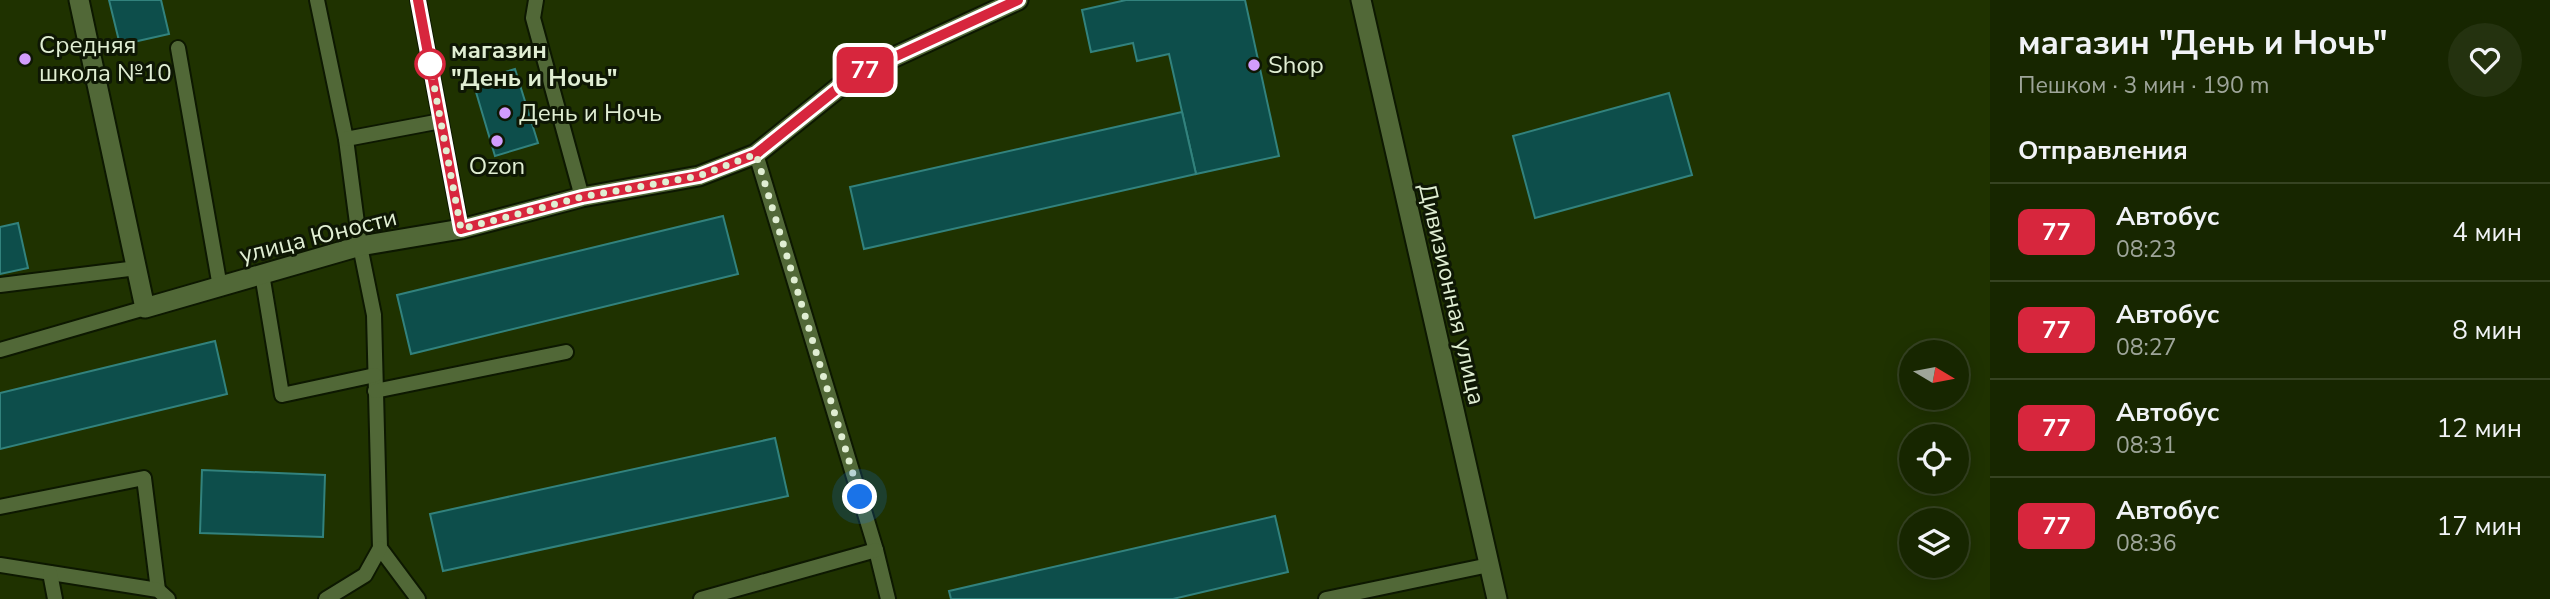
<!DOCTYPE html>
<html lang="ru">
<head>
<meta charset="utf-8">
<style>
  :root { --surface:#172600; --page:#24320f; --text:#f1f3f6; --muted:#9ea599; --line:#364322 }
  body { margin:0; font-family:"Nunito Sans",sans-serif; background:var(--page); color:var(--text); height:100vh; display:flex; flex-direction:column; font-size:26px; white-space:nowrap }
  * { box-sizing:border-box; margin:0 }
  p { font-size:23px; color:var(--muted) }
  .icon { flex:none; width:38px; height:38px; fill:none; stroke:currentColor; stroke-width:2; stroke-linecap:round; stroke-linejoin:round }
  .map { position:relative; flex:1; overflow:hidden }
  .drawer { display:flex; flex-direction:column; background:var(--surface); width:560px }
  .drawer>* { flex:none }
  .badge { padding:0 14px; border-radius:10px; font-size:24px; line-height:46px }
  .needle { width:46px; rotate:100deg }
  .tools { position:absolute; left:1899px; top:340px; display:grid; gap:14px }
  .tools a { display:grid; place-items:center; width:70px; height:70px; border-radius:50%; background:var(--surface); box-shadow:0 4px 18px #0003,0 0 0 2px var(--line); font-size:35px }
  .you { position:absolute; width:35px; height:35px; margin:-18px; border:5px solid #fff; border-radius:50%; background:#1a73e8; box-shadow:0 0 0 10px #1a73e833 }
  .map>.badge { position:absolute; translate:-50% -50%; box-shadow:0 0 0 4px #fff }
  h2 { padding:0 28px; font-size:26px; line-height:63px }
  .round { display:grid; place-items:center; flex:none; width:74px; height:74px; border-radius:37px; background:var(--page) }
  .summary { display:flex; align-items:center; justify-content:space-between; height:119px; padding:0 28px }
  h1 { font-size:33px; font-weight:700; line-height:52px }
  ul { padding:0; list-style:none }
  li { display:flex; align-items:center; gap:21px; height:98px; padding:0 28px; border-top:2px solid var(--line) }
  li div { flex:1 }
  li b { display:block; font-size:26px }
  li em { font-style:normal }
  li .badge { min-width:77px; font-weight:700; text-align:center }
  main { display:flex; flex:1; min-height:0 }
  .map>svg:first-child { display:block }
  .building { fill:#0d4e4b; stroke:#32827d; stroke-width:2 }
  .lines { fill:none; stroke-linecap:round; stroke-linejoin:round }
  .service-casing { stroke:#0d1801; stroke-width:18 }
  .minor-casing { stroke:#0d1801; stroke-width:23 }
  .service { stroke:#516837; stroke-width:14 }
  .minor { stroke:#516837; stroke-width:19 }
  .line-casing { stroke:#fff; stroke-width:16 }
  .line { stroke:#d7263d; stroke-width:10 }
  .walk { stroke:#e0eed3; stroke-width:7; stroke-dasharray:0 12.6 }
  .poi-dot { fill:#d29cfd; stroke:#0e1704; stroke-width:2.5 }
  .stop-dot { fill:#fff; stroke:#d7263d; stroke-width:3.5 }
  .labels { text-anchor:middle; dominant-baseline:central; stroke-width:6; stroke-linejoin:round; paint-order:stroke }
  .poi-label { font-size:24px; fill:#e0eed3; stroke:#0e1704; text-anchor:start }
  .stop-label { font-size:24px; font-weight:bold; fill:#e0eed3; stroke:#0e1704; text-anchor:start }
  .street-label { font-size:24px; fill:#e0eed3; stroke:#0e1704 }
</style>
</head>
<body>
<main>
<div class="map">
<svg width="1990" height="599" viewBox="0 0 1990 599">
  <rect width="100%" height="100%" fill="#1f3200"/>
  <g class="building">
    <path d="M109 0H161L169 34 120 45Z"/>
    <path d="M1126 0H1245L1279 156 1196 174 1169 54 1137 61 1133 43 1091 52 1082 10Z"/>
    <path d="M515 69 538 143 495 156 473 82Z"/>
    <path d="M1669 93 1692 175 1535 218 1513 136Z"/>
    <path d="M1182 112 1196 174 864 249 850 187Z"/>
    <path d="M723 216 738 274 411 354 397 295Z"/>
    <path d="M18 223 28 268 0 274V227Z"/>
    <path d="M215 341 227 394 0 449V393Z"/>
    <path d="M775 438 788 496 443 571 430 514Z"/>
    <path d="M202 470 325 475 323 537 200 533Z"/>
    <path d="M1275 516 1288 572 1173 599H951L949 591Z"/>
  </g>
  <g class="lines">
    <defs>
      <g id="service">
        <path d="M317 0 346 139 360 246 374 315 380 548 418 599"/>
        <path d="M418 0 461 229"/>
        <path d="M536 0 533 18 582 197"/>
        <path d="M178 48 220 287"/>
        <path d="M346 139 441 121"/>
        <path d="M756 154 876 550 888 599"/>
        <path d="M262 274 282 395 375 375"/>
        <path d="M0 285 137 268"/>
        <path d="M0 350 145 308"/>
        <path d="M375 391 566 352"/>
        <path d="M0 507 144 478 158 590"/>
        <path d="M0 565 158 590 168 599"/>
        <path d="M50 573 55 599"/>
        <path d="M326 599 365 575 380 548"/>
        <path d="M701 599 876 550"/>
        <path d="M1326 599 1489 565"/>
      </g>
      <g id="minor">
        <path d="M79 0 145 308 360 246 461 229 582 197 699 176 756 154 853 76 1018 0"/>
        <path d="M1361 0 1497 599"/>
      </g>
    </defs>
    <use href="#service" class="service-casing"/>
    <use href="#minor" class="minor-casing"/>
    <use href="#service" class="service"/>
    <use href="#minor" class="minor"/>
  </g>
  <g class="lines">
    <defs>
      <path id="line" d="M418 0 461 229 582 197 699 176 756 154 853 76 1018 0"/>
    </defs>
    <use href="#line" class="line-casing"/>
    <use href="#line" class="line"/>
    <path class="walk" d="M430 64 461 229 582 197 699 176 756 154 860 497"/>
  </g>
  <g class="poi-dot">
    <circle cx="25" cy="59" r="7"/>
    <circle cx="1254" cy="65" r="7"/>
    <circle cx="505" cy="113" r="7"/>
    <circle cx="497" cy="141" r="7"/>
  </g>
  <circle class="stop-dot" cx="430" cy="64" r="14"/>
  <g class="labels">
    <g class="poi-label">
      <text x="39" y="45">Средняя<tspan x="39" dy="28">школа №10</tspan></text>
      <text x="1268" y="65">Shop</text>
      <text x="519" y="113">День и Ночь</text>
      <text x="497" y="166" text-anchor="middle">Ozon</text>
    </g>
    <g class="stop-label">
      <text x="451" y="50">магазин<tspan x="451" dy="28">"День и Ночь"</tspan></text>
    </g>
    <g class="street-label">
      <text transform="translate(318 236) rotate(-14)">улица Юности</text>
      <text transform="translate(1452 294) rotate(77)">Дивизионная улица</text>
    </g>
  </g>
</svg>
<div class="tools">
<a><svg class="needle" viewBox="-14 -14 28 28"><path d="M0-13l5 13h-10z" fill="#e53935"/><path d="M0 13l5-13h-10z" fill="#9ea599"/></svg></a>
<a><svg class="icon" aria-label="locate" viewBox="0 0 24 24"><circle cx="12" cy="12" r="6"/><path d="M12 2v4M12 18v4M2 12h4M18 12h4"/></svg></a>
<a><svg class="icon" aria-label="layers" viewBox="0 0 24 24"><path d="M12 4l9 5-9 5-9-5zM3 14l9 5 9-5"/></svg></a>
</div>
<div class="you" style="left:860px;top:497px"></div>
<b class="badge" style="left:865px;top:70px;background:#d7263d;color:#fff">77</b>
</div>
<section class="drawer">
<div class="summary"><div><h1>магазин &quot;День и Ночь&quot;</h1><p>Пешком · 3 мин · 190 m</p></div><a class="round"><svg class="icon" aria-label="heart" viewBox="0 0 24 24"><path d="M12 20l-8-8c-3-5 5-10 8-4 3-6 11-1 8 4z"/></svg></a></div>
<h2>Отправления</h2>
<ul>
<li><span class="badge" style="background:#d7263d;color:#fff">77</span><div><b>Автобус</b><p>08:23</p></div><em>4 мин</em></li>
<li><span class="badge" style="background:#d7263d;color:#fff">77</span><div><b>Автобус</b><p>08:27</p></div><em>8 мин</em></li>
<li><span class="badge" style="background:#d7263d;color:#fff">77</span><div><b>Автобус</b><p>08:31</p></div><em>12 мин</em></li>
<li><span class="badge" style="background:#d7263d;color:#fff">77</span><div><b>Автобус</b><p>08:36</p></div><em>17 мин</em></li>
</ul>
</section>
</main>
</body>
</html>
